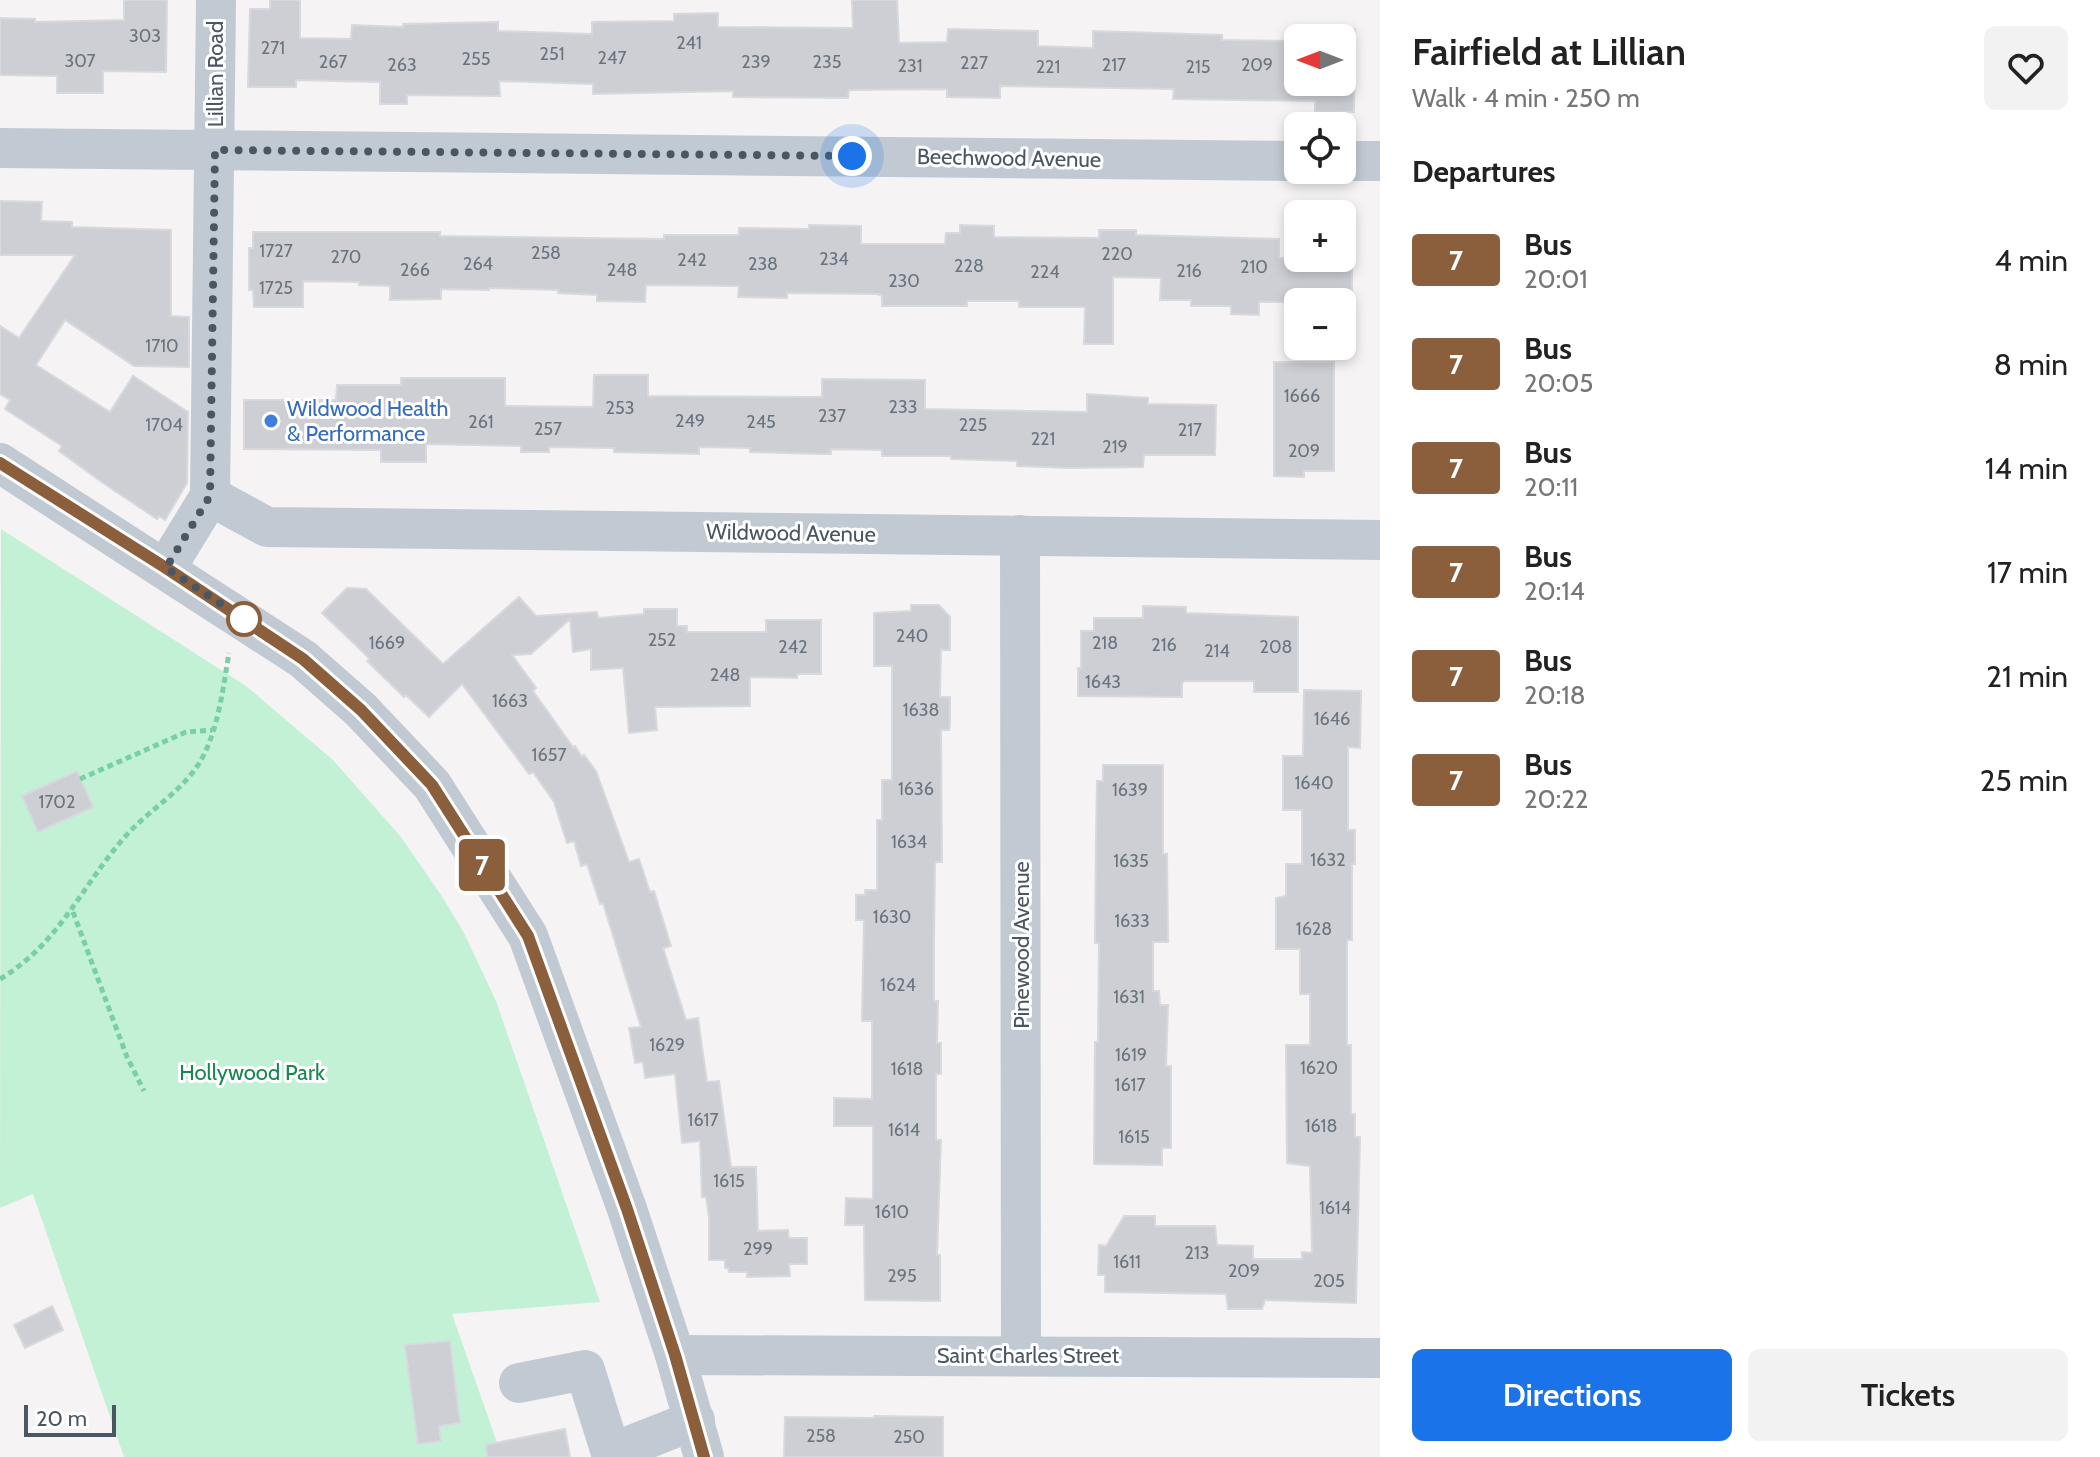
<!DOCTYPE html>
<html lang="en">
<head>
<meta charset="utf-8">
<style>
  :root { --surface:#fff; --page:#f2f2f2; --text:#222; --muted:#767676; --accent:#1a73e8 }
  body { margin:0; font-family:Cabin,sans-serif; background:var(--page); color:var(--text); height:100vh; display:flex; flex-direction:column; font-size:30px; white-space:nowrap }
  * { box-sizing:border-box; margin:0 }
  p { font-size:26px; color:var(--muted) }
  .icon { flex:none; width:44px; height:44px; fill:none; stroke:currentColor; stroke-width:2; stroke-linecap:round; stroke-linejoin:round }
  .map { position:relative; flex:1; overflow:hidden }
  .details { display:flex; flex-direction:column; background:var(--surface); width:720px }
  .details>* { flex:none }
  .badge { padding:0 16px; border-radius:6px; font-size:28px; line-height:52px }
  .needle { width:52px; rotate:270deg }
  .buttons { position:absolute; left:1284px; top:24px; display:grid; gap:16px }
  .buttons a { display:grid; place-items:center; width:72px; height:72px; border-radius:12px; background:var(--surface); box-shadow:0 4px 12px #0003; font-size:40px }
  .scale { position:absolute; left:24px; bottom:20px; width:92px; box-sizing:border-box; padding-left:8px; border:4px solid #4a5661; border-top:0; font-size:22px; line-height:28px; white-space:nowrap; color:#4a5661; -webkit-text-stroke:6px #fff; paint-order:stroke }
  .you { position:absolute; width:40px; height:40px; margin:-20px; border:6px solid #fff; border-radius:50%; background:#1a73e8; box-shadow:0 0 0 12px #1a73e833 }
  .map>.badge { position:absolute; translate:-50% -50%; box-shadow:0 0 0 4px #fff }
  h2 { padding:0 32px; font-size:30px; line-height:72px }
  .round { display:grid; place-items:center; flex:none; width:84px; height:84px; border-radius:12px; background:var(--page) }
  .head { display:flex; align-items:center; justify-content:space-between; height:136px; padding:0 32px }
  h1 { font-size:38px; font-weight:600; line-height:60px }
  .button { display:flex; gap:16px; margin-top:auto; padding:16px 32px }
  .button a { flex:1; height:92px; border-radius:12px; background:var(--accent); color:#fff; font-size:32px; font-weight:600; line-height:92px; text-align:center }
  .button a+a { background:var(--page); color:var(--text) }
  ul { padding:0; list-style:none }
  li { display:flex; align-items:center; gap:24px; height:104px; padding:0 32px }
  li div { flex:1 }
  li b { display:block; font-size:30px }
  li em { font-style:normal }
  li .badge { min-width:88px; font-weight:700; text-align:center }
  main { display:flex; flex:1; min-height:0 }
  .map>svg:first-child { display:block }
  .green { fill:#c3f1d5 }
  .building { fill:#cdcfd5; stroke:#d7d9de; stroke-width:2 }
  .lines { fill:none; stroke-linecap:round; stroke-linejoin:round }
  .path { stroke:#7ad0a6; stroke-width:5; stroke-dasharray:6 4; stroke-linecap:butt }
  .minor { stroke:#c1cad2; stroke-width:40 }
  .line-casing { stroke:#fff; stroke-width:18 }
  .line { stroke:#8b5e3c; stroke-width:12 }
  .walk { stroke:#4a5661; stroke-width:8; stroke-dasharray:0 14.4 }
  .shop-dot { fill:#3f7fe0; stroke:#fff; stroke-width:3 }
  .stop-dot { fill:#fff; stroke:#8b5e3c; stroke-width:4 }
  .labels { text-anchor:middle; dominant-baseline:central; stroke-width:6; stroke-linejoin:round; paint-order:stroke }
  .number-label { font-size:18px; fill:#6b747e }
  .street-label { font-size:22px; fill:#4a5661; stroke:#fff }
  .shop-label { font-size:22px; fill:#366cbe; stroke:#fff; text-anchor:start }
  .park-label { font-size:22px; fill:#17864f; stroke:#fff }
</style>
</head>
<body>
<main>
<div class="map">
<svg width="1380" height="1457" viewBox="0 0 1380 1457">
  <rect width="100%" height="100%" fill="#f5f3f3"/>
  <path class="green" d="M1 529 246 686 333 760 401 837 443 898 464 933 496 1001 600 1302 452 1314 502 1457H124L33 1194 0 1208Z"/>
  <g class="building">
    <path d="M124 0H167L166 72 103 71V93H57V76L0 75V18L35 19V22L124 20Z"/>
    <path d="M270 0H300V38L351 39 352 25 403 27V24L498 22V31L592 34V22L674 21V14L718 13V27L853 28 852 0H897L899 43 947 42 948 29 1038 31V46L1093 48V31L1222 35V40L1298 41V82H1342V38H1303V28L1355 29 1354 112 1315 111V101L1173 99 1174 89 1000 86V98L947 97V89L849 90 848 98 733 97V91L593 94V84L499 81 500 96 407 95V104H380V82L296 80V87H248L250 9H270Z"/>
    <path d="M0 201 42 202 41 221 72 222V227L171 230V316L189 317V367L134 366 65 320 36 365 110 412 133 376 188 412 187 483 165 520 159 516 157 519 103 483 59 451 62 446 5 409 10 400 0 394V326L19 338 75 255H0Z"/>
    <path d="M809 225 861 226V244H945L946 233H960V225L994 226V237L1099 238V230H1136V235L1279 239V258H1352V302H1259V315L1231 314V306H1191V300H1160L1161 278 1113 277V344H1084L1085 307H1019V301H967V306H882V296L877 294 787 293V298L738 297 739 286 646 285 645 302 597 301V295L558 293V290L489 288V290L441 289V299L390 300V286L359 285V282L303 281V307H254L253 290H249V248H253V232H440V236L664 239V235H739V228L809 229Z"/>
    <path d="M1274 362H1334V471H1304V477L1274 476Z"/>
    <path d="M594 375H648V396L822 397V379L925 380V409L1087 412V394L1148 398V404L1216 405 1215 455H1144L1143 467 1070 468 1017 466V461L951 459V456H882V450L831 449V454H819L750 452V448L699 447V454L614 452V448L549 447V452H521V446L426 444V462H381V450L244 449V400H336L337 385H401V378H505V406L593 407Z"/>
    <path d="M347 588 366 589 443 664 519 597 536 616 597 612 598 618 644 614V609H677V626H687V632H766V620H821V674H797V678L750 677V706L655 707 657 730 629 733 623 668 591 670V649L573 652 570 619 531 654 512 655 536 688 533 691 573 747 575 746 582 757 584 755 596 771 629 862 639 859 650 892 654 891 671 946 663 948 686 1020 698 1018 707 1082 719 1081 731 1167H756L758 1231 788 1230 789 1238H807V1264H789L790 1276 747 1277V1272H729L728 1268H725V1260H709V1217L706 1197H702L700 1141 682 1143 675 1074 645 1078 643 1062 635 1063 629 1028 641 1027 603 903 600 904 587 864 581 866 574 841 567 843 554 802 533 772 529 774 462 684 429 717 406 695 404 697 367 661 370 659 322 613Z"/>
    <path d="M911 605H939L950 617V650H941L940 697H950V722L949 730H941L942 862H936L935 865 934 936V1001H938L937 1043H941V1074H936V1140H941L937 1255H940V1301L865 1300 864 1225H845L846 1198 873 1199V1126H834V1098L872 1099V1021H862L864 920H856V895H865V890H877V820H882V780H892V666H874V613L911 611Z"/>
    <path d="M1143 606 1186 607V613L1298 617V692H1254V681H1185L1182 683V697L1078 696V668H1081V631H1094V618H1143Z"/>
    <path d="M1304 690 1361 691 1360 748 1348 747V830H1355V864H1352V940H1347V1045H1351V1114H1355V1137H1360L1356 1303 1265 1300 1262 1309H1228L1226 1294 1105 1292V1275H1098L1099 1245 1106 1246 1124 1216H1155V1226H1215L1217 1245 1253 1246V1259H1302V1252L1312 1253 1310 1166 1287 1163 1286 1045H1310V994H1300V949H1276V898L1286 896V864H1302V810H1283V756H1303Z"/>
    <path d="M1103 765H1163V854H1167L1168 942H1153V991H1159L1160 1005H1168L1166 1066H1171V1148H1162V1165L1094 1164 1095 1042H1098L1099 943H1095L1096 839 1097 781H1103Z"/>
    <path d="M77 771 93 807 38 832 22 796Z"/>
    <path d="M52 1306 63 1330 25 1348 14 1325Z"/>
    <path d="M450 1341 460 1423 439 1426 441 1441 418 1444 405 1345Z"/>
    <path d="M874 1416 943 1417V1457H784L785 1417 874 1418Z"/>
    <path d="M565 1429 570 1457H487L486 1445Z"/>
  </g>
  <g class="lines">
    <g class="path">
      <path d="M80 779 186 732 212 730"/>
      <path d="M73 912 127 1057 144 1091"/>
      <path d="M0 979C60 943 80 888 124 838 146 812 179 794 198 765 218 734 223 688 229 653"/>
    </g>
    <g class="minor">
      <path d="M0 148 1298 161"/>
      <path d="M1342 161H1380"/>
      <path d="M0 463 303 659 361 710 432 785 528 936 627 1209 675 1355 704 1457"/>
      <path d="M210 496 267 527 1380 540"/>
      <path d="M1020 535 1021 1355"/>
      <path d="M166 568 210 496 216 0"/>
      <path d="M675 1355 1380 1358"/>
      <path d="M519 1383 585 1370 611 1453"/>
      <path d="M612 1457 611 1453 695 1420"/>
    </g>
  </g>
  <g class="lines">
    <defs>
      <path id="line" d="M0 463 166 568 303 659 361 710 432 785 528 936 627 1209 675 1355 704 1457"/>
    </defs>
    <use href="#line" class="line-casing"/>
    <use href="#line" class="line"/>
    <path class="walk" d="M244 619 166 568 210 496 215 150 852 156"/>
  </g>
  <circle class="shop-dot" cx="271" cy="421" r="8"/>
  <circle class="stop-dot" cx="244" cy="619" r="16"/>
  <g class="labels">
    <g class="number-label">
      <text x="145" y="36">303</text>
      <text x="689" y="43">241</text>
      <text x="273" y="48">271</text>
      <text x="552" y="54">251</text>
      <text x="612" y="58">247</text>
      <text x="476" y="59">255</text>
      <text x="80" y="61">307</text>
      <text x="333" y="62">267</text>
      <text x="756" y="62">239</text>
      <text x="827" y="62">235</text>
      <text x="974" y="63">227</text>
      <text x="402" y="65">263</text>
      <text x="1114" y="65">217</text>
      <text x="1257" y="65">209</text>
      <text x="910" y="66">231</text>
      <text x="1048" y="67">221</text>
      <text x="1198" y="67">215</text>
      <text x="276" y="251">1727</text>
      <text x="546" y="253">258</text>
      <text x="1117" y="254">220</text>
      <text x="346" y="257">270</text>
      <text x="834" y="259">234</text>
      <text x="692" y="260">242</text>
      <text x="478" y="264">264</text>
      <text x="763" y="264">238</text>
      <text x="969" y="266">228</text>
      <text x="1254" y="267">210</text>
      <text x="415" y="270">266</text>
      <text x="622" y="270">248</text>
      <text x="1189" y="271">216</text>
      <text x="1045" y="272">224</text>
      <text x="904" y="281">230</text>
      <text x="276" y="288">1725</text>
      <text x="162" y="346">1710</text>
      <text x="1302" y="396">1666</text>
      <text x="903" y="407">233</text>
      <text x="620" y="408">253</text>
      <text x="832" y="416">237</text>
      <text x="690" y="421">249</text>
      <text x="481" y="422">261</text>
      <text x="761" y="422">245</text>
      <text x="164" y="425">1704</text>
      <text x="973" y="425">225</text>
      <text x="548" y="429">257</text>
      <text x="1190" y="430">217</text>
      <text x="1043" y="439">221</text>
      <text x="1115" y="447">219</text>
      <text x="1304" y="451">209</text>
      <text x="912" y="636">240</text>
      <text x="662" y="640">252</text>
      <text x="387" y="643">1669</text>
      <text x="1105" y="643">218</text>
      <text x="1164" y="645">216</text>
      <text x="793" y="647">242</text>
      <text x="1276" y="647">208</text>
      <text x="1217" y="651">214</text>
      <text x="725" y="675">248</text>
      <text x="1103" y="682">1643</text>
      <text x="510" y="701">1663</text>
      <text x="921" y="710">1638</text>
      <text x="1332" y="719">1646</text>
      <text x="549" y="755">1657</text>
      <text x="1314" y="783">1640</text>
      <text x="916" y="789">1636</text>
      <text x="1130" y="790">1639</text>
      <text x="57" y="802">1702</text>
      <text x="909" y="842">1634</text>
      <text x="1328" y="860">1632</text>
      <text x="1131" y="861">1635</text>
      <text x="892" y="917">1630</text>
      <text x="1132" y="921">1633</text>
      <text x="1314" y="929">1628</text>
      <text x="898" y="985">1624</text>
      <text x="1129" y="997">1631</text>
      <text x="667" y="1045">1629</text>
      <text x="1131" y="1055">1619</text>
      <text x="1319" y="1068">1620</text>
      <text x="907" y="1069">1618</text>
      <text x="1130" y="1085">1617</text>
      <text x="703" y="1120">1617</text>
      <text x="1321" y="1126">1618</text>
      <text x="904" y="1130">1614</text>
      <text x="1134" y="1137">1615</text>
      <text x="729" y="1181">1615</text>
      <text x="1335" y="1208">1614</text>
      <text x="892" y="1212">1610</text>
      <text x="758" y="1249">299</text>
      <text x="1197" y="1253">213</text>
      <text x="1127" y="1262">1611</text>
      <text x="1244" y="1271">209</text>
      <text x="902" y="1276">295</text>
      <text x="1329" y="1281">205</text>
      <text x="821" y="1436">258</text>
      <text x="909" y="1437">250</text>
    </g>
    <g class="street-label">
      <text transform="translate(215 74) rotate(-90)">Lillian Road</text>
      <text transform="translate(1009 158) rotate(1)">Beechwood Avenue</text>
      <text transform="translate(791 533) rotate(1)">Wildwood Avenue</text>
      <text transform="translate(1021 945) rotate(-90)">Pinewood Avenue</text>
      <text x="1028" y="1355">Saint Charles Street</text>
    </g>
    <g class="shop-label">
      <text x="287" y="408">Wildwood Health<tspan x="287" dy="25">&amp; Performance</tspan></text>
    </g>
    <g class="park-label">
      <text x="252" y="1072">Hollywood Park</text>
    </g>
  </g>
</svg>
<div class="buttons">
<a><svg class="needle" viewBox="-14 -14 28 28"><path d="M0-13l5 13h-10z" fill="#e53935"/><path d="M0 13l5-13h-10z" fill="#767676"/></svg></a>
<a><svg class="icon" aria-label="locate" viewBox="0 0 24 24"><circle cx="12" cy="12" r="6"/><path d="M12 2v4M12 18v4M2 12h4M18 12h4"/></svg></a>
<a>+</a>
<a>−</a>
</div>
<div class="scale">20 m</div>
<div class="you" style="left:852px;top:156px"></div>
<b class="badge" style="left:482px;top:865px;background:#8b5e3c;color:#fff">7</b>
</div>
<section class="details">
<div class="head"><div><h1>Fairfield at Lillian</h1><p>Walk · 4 min · 250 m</p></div><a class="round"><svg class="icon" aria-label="heart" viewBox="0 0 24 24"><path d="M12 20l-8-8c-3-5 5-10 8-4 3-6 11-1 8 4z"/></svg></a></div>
<h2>Departures</h2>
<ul>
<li><span class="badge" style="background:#8b5e3c;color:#fff">7</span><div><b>Bus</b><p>20:01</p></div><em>4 min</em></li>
<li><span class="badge" style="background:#8b5e3c;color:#fff">7</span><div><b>Bus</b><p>20:05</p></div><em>8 min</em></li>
<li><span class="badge" style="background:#8b5e3c;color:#fff">7</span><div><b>Bus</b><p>20:11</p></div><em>14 min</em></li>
<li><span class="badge" style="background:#8b5e3c;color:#fff">7</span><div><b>Bus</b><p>20:14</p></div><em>17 min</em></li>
<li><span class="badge" style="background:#8b5e3c;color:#fff">7</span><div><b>Bus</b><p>20:18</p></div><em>21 min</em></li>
<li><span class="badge" style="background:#8b5e3c;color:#fff">7</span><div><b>Bus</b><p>20:22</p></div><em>25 min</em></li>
</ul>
<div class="button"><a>Directions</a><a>Tickets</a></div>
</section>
</main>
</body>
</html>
